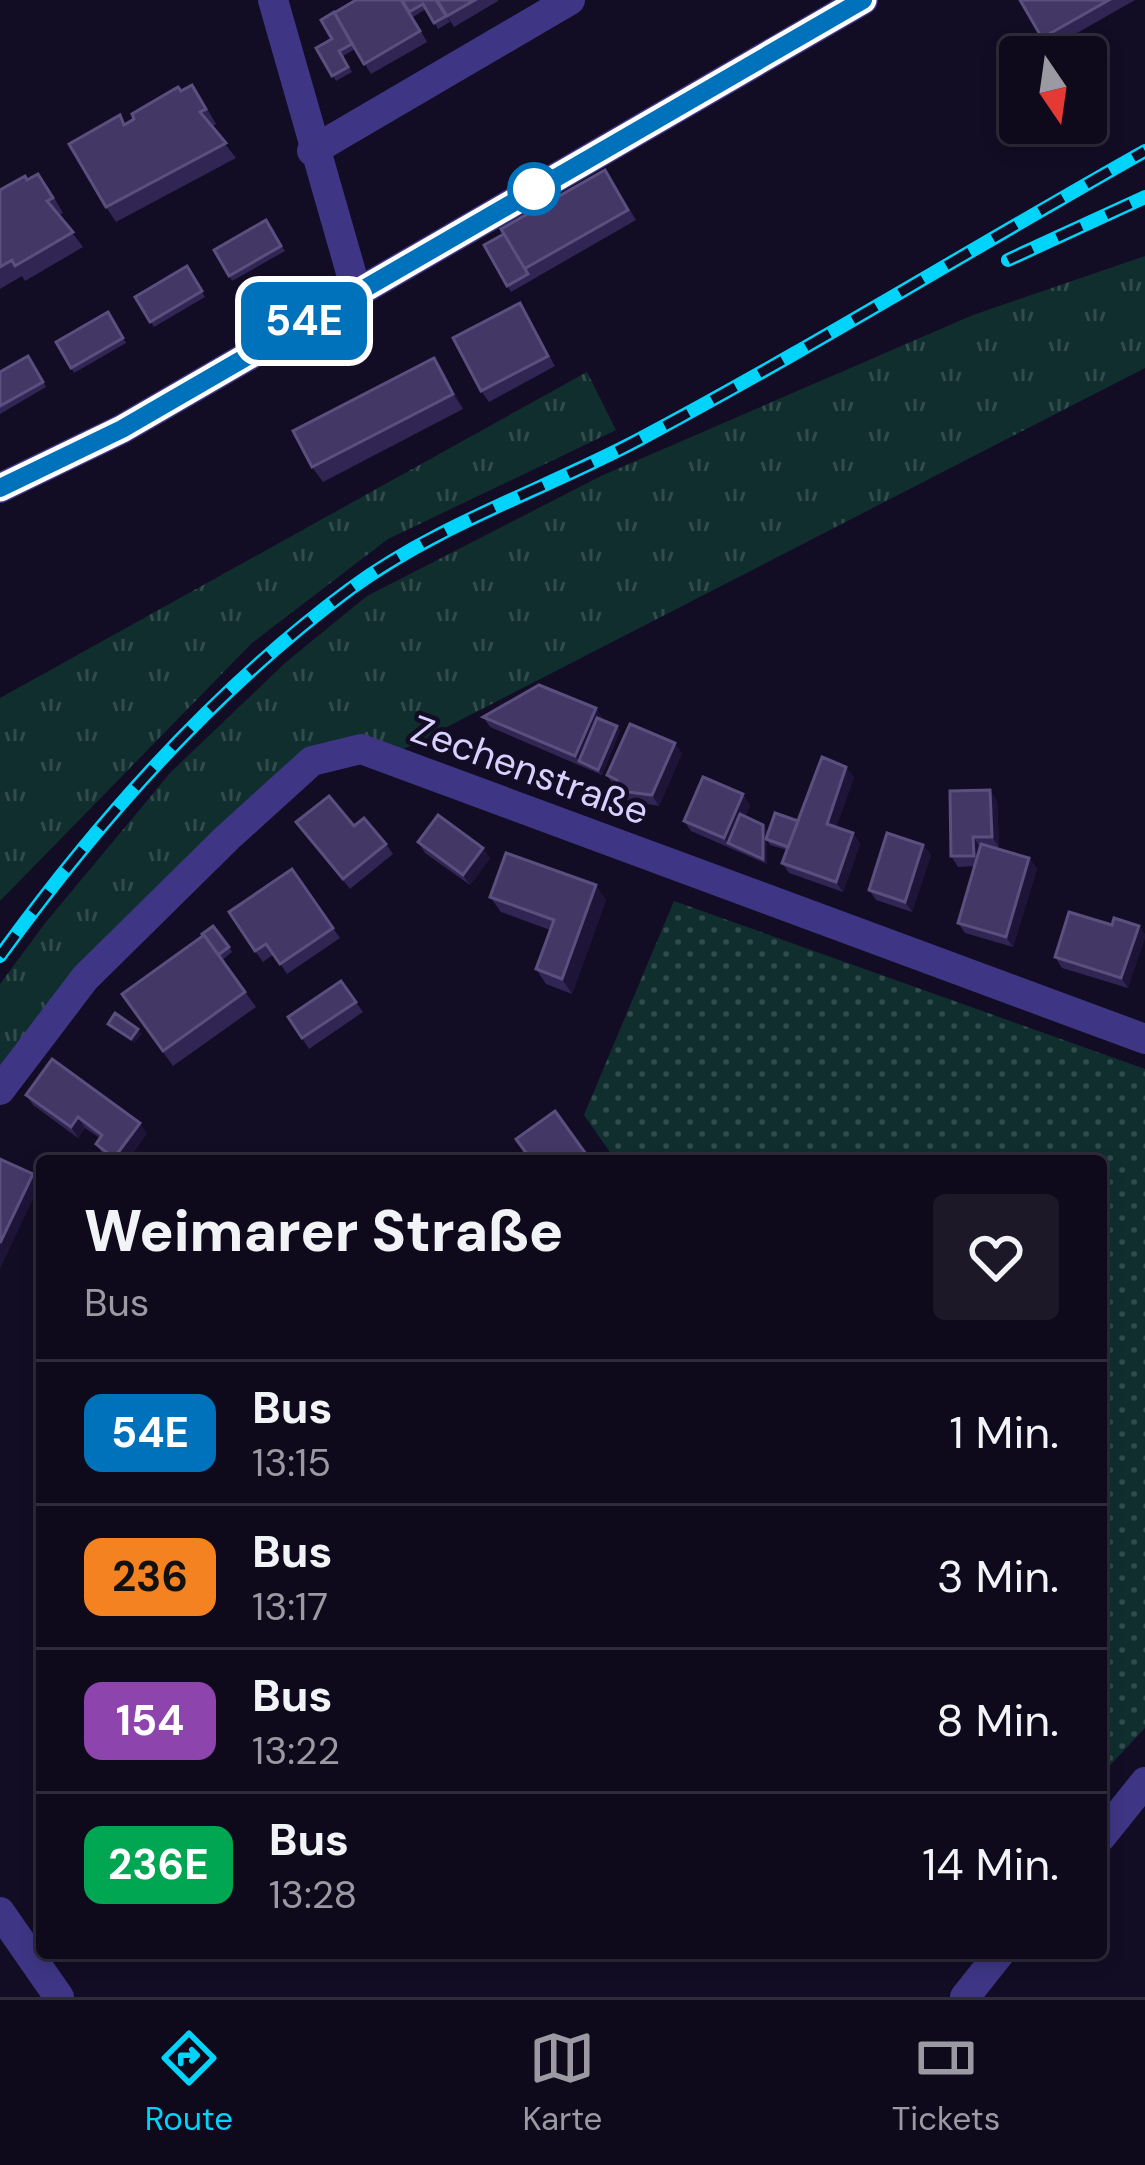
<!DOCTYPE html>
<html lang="de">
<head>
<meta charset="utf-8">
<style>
  :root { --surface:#0e0a1b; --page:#1c1828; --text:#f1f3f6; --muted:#9b9aa3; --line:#2e2b3a; --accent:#00d4fb }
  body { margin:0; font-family:"DM Sans",sans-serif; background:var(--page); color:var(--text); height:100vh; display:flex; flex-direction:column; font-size:45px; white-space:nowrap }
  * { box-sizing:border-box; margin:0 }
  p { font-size:39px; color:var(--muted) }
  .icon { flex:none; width:66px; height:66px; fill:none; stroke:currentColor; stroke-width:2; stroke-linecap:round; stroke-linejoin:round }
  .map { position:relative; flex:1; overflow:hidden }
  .sheet { position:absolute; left:36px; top:1155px; width:1071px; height:804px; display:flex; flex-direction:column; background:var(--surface); border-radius:12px; box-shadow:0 6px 18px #0003,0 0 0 3px var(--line) }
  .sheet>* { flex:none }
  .badge { padding:0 24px; border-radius:18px; font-size:42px; line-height:78px }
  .needle { width:78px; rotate:167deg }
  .tools { position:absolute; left:999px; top:36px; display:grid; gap:24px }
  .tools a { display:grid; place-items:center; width:108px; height:108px; border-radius:12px; background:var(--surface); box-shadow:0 6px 18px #0003,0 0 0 3px var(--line); font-size:60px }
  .map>.badge { position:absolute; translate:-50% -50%; box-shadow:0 0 0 6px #fff }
  .round { display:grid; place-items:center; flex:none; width:126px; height:126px; border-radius:12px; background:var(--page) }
  .head { display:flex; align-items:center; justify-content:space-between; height:204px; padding:0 48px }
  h1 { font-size:57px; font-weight:800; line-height:90px }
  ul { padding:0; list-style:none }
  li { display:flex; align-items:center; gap:36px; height:144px; padding:0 48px; border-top:3px solid var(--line) }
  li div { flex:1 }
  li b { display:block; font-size:45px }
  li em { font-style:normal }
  li .badge { min-width:132px; font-weight:700; text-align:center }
  .menu { display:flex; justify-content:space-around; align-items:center; height:168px; border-top:3px solid var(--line); background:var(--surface); font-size:33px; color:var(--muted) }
  .menu a { display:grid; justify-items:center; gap:6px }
  .menu .active { color:var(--accent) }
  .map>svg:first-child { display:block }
  .grass { fill:url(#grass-tufts) }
  .park { fill:url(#park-dots) }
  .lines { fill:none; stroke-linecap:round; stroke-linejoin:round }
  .minor { stroke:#3e3685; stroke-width:30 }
  .tertiary { stroke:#3e3685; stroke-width:30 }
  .rail-casing { stroke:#00d4fb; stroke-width:14 }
  .rail { stroke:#120d24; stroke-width:9; stroke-dasharray:27; stroke-linecap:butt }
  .wall { fill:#312553 }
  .shaded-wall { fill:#1d1438 }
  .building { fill:#433765; stroke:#5a4f7e; stroke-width:3 }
  .line-casing { stroke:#fff; stroke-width:27 }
  .line { stroke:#0072bc; stroke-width:18 }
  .stop-dot { fill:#fff; stroke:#0072bc; stroke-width:6 }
  .labels { text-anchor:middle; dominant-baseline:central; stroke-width:9; stroke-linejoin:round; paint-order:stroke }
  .street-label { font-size:39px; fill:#d8d0ff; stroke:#120d24 }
</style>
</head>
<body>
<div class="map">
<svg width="1145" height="1997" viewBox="0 0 1145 1997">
  <defs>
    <pattern id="grass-tufts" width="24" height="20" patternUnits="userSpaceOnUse" patternTransform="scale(3)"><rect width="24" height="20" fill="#102e2e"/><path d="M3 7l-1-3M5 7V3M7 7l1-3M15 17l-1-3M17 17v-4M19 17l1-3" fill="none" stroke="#324b4d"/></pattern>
    <pattern id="park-dots" width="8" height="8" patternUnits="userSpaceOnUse" patternTransform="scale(3)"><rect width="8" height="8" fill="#102e2e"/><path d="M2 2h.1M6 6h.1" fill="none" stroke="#324b4d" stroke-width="1.8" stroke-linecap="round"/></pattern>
  </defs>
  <rect width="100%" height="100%" fill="#120d24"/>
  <g class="grass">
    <path d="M1145 256V368L410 746 384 757 312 761 85 978 0 1090V984L46 922 171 772 285 663 367 596 601 476 973 315Z"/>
    <path d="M587 372 616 430 388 539 252 643 0 901V698Z"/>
  </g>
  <path class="park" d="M674 901 1145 1069V1728L1101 1775V1161H616L584 1115Z"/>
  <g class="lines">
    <g class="minor">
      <path d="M273 0 356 290"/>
      <path d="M312 151 570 0"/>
      <path d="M0 1090 85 978 228 837 312 761 361 749 1145 1039"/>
      <path d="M0 1912 59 1997"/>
    </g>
    <g class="tertiary">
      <path d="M0 488 122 429 863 0"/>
      <path d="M1101 1837 1145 1782"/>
      <path d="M965 1997 1000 1953"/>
    </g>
    <defs>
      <g id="rail">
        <path d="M1008 260 1145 197"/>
        <path d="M0 956C98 821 215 689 350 589 438 524 544 490 640 439 811 348 976 246 1145 151"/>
      </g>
    </defs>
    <use href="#rail" class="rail-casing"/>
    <use href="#rail" class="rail"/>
  </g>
  <g class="wall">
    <path d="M437 0H498V1L454 27Z"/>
    <path d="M437 0 450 22 438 29 426 9 413 17 427 42 371 74 355 49 343 56 352 72 336 81 316 48 332 39 321 20Z"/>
    <path d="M1020 0H1135L1049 49Z"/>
    <path d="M181 91 202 100 216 124 212 127 236 158 116 222 106 207 126 124Z"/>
    <path d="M605 170 636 220 511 292 484 245Z"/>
    <path d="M28 180 49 189 63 213 59 215 83 247 25 281 22 276 0 289V190Z"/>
    <path d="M266 220 285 251 232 281 214 250Z"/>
    <path d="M187 266 205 297 154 327 135 297Z"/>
    <path d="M520 303 555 366 489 402 481 391Z"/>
    <path d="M108 312 126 343 74 373 56 342Z"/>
    <path d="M28 356 46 387 0 414V372Z"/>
    <path d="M434 358 444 373 463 409 323 482 312 467Z"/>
    <path d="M596 708 602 720 617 726 620 731 602 775 490 727 483 717Z"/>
    <path d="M682 753 659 806 628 801 620 788 614 786 607 775Z"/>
    <path d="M854 777 836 827 853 833 860 844 843 892 789 873 782 863 787 850 770 845 767 840V864L691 831 684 821 750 805 745 817 763 825 767 830V838L798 821Z"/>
    <path d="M997 800 999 847H992L1029 858 1037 869 1013 947 965 933 958 923 975 866 958 867 951 856Z"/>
    <path d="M296 822 354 826 386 844 393 854 350 889Z"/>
    <path d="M418 842 490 858 470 885 425 853Z"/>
    <path d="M923 845 931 855 912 912 876 900 869 890Z"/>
    <path d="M292 869 340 938 287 974 274 954 263 962 255 951Z"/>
    <path d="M490 897 606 900 572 994 546 984 536 969 550 930 501 912Z"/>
    <path d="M1112 925 1139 926 1145 935 1128 988 1062 968 1055 957Z"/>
    <path d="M229 947 232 952 222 960 219 956 256 1007 173 1066 122 994Z"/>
    <path d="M341 981 363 1012 309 1049 288 1017Z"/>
    <path d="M26 1095 147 1133 127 1161H112L103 1154 96 1144 100 1138 85 1128 78 1138 33 1105Z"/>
  </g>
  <g class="shaded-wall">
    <path d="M434 358 444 373 463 409 453 394Z"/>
    <path d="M596 708 603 719 584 763 579 761 575 756Z"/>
    <path d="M617 726 620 731 602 775 598 770Z"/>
    <path d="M675 743 682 753 659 806 652 795Z"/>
    <path d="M846 767 854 777 834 834 827 824Z"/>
    <path d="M990 790 997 800 999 847 992 837Z"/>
    <path d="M743 794 750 805 733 846 728 843 724 838Z"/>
    <path d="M763 825 767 830V864L763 859Z"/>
    <path d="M853 833 860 844 843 892 836 882Z"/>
    <path d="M973 837 981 848V866L974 856Z"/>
    <path d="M923 845 931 855 912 912 905 902Z"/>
    <path d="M483 848 490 858 470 885 463 875Z"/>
    <path d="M1029 858 1037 869 1013 947 1006 937Z"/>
    <path d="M596 885 606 900 572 994 562 979Z"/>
    <path d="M1139 926 1145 935V939L1128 988 1121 978Z"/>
    <path d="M138 1029 142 1034 134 1044 131 1039Z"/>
    <path d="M78 1117 85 1128 78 1138 71 1127Z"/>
    <path d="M140 1123 147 1133 127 1161H117L114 1158Z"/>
    <path d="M33 1174 40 1184 0 1269V1243Z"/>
  </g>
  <g class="building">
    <path d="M356 0H401L420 31 364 64 334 13Z"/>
    <path d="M402 0H436L446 16 434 23 423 4 409 12Z"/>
    <path d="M437 0H475L447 16Z"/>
    <path d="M1020 0H1109L1042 38Z"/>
    <path d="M334 12 352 44 339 51 348 67 332 76 316 48 332 39 321 20Z"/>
    <path d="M192 85 206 109 200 112 226 143 106 207 69 144 120 115 124 125 134 119 132 114 178 87 181 91Z"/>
    <path d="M605 170 628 210 524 269 501 229Z"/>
    <path d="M38 174 53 198 47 201 73 232 15 266 12 260 0 267V190L25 176 27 180Z"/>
    <path d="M266 220 281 246 229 276 214 250Z"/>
    <path d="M504 234 528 274 507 286 484 245Z"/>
    <path d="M187 266 202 291 150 322 135 297Z"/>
    <path d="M520 303 548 356 481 391 453 338Z"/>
    <path d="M108 312 123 338 71 368 56 342Z"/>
    <path d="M28 356 43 382 0 406V372Z"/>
    <path d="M434 358 453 394 312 467 293 431Z"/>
    <path d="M539 685 596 708 575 756 483 717Z"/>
    <path d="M597 718 617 726 598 770 579 761Z"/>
    <path d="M630 724 675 743 652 795 620 791 617 780 607 775Z"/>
    <path d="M822 757 846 767 827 824 853 833 836 882 782 863Z"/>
    <path d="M703 777 743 794 724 838 684 821Z"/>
    <path d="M990 790 992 837H973L974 856H951L950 791Z"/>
    <path d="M329 796 354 826 364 818 386 844 343 879 296 822Z"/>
    <path d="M775 813 798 821 788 847 766 839Z"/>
    <path d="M740 814 763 825V859L728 843Z"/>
    <path d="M438 815 483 848 463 875 418 842Z"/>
    <path d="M887 833 923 845 905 902 869 890Z"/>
    <path d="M981 844 1029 858 1006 937 958 923Z"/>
    <path d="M506 853 596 885 562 979 536 969 554 920 490 897Z"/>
    <path d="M292 869 333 928 280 964 266 944 255 951 229 912Z"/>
    <path d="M1069 912 1112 925 1114 918 1139 926 1121 978 1055 957Z"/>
    <path d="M213 926 229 947 218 955 202 934Z"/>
    <path d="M204 935 245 992 163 1051 122 994Z"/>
    <path d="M341 981 356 1002 302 1038 288 1017Z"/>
    <path d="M115 1013 138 1029 131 1039 108 1024Z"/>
    <path d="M52 1059 140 1123 114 1158 96 1144 102 1135 78 1117 71 1127 26 1095Z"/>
    <path d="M555 1111 591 1161H532L516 1139Z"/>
    <path d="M0 1159 33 1174 0 1243Z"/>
  </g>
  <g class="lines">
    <defs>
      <path id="line" d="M0 488 122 429 863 0"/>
    </defs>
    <use href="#line" class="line-casing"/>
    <use href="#line" class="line"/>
  </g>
  <circle class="stop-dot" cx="534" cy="189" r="24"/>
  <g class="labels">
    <g class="street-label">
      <text transform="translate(530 770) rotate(20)">Zechenstraße</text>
    </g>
  </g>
</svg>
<div class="tools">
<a><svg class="needle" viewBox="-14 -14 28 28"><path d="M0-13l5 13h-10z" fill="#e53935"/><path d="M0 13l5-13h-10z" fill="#9b9aa3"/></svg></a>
</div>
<b class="badge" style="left:304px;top:321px;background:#0072bc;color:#fff">54E</b>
<section class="sheet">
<div class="head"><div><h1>Weimarer Straße</h1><p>Bus</p></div><a class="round"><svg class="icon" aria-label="heart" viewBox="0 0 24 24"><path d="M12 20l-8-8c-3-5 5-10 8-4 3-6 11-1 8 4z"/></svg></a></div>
<ul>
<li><span class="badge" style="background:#0072bc;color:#fff">54E</span><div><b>Bus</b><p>13:15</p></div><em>1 Min.</em></li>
<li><span class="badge" style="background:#f58220;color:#111">236</span><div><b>Bus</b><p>13:17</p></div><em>3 Min.</em></li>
<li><span class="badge" style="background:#8e44ad;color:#fff">154</span><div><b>Bus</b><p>13:22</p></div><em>8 Min.</em></li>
<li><span class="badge" style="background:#00a651;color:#fff">236E</span><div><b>Bus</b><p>13:28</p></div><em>14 Min.</em></li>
</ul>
</section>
</div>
<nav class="menu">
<a class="active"><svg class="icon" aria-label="directions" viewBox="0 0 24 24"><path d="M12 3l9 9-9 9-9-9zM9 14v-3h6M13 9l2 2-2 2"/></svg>Route</a>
<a><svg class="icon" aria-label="map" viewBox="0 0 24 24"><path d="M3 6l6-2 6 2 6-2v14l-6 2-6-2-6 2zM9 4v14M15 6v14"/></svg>Karte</a>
<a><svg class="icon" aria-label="tickets" viewBox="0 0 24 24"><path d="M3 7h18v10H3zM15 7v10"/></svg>Tickets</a>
</nav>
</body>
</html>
